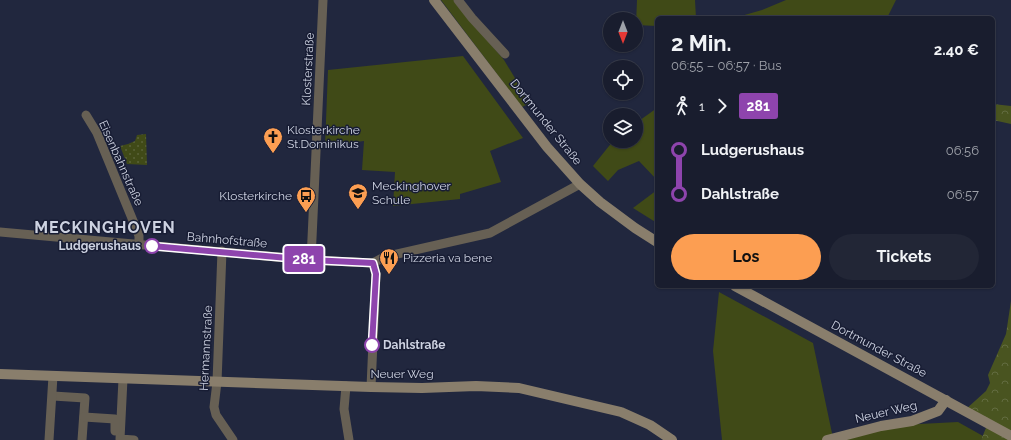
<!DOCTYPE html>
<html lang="de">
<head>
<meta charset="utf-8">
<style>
  :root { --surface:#191d2e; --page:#222636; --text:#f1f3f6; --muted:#9fa2aa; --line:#373b4a; --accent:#fc9e52 }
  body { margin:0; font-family:Raleway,sans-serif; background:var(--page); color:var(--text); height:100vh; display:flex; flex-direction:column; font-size:15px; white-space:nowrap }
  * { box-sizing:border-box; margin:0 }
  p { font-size:13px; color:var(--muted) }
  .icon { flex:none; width:22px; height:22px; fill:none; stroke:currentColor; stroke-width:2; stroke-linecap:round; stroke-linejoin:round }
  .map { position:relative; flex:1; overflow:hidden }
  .side { position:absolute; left:655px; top:16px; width:340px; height:272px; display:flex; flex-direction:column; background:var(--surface); border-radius:6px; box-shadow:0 1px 3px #0004,0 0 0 1px var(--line) }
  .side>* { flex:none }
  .badge { padding:0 8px; border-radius:3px; font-size:14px; line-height:26px }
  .needle { width:26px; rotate:180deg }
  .fabs { position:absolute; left:603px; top:12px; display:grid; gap:8px }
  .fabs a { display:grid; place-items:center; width:40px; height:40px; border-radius:50%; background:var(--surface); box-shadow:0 1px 3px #0004,0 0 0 1px var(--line); font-size:20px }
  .map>.badge { position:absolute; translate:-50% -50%; box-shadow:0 0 0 2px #fff }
  .legs { display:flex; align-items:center; gap:6px; height:44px; padding:0 16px; font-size:13px }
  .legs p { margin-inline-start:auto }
  .overview { display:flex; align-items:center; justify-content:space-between; height:68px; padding:0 16px }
  h1 { font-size:22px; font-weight:700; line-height:30px }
  .primary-button { display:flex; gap:8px; margin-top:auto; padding:8px 16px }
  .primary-button a { flex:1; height:46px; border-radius:24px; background:var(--accent); color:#111; font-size:16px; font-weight:700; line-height:46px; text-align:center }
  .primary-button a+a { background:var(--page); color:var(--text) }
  ul { padding:0 16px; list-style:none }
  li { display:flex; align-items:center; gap:14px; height:44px; font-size:15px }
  li i { display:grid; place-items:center; width:6px; height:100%; margin:0 5px; background:currentColor }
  li i::after { content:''; width:10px; height:10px; margin:-5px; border:3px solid; border-radius:50%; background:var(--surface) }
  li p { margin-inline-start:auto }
  li:first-child i { background:linear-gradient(#0000 50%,currentColor 0) }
  li:last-child i { background:linear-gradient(currentColor 50%,#0000 0) }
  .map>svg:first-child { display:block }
  .green { fill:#404a17 }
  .forest { fill:url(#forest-crowns) }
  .park { fill:url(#park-dots) }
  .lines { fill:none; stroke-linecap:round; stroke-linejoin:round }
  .street { stroke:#676054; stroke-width:9 }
  .secondary { stroke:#897e6c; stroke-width:10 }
  .line-1-casing { stroke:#fff; stroke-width:9 }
  .line-1 { stroke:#8e44ad; stroke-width:6 }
  .stop-1-dot { fill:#fff; stroke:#8e44ad; stroke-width:2 }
  .labels { text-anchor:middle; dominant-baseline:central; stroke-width:3; stroke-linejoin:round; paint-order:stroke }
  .street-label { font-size:12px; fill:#cdd2e1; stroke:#181d34 }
  .poi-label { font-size:12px; fill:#cdd2e1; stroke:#181d34; text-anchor:start }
  .stop-label { font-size:12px; font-weight:bold; fill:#cdd2e1; stroke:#181d34; text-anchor:end }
  .district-label { font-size:16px; font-weight:bold; letter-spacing:1px; fill:#cdd2e1; stroke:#181d34 }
</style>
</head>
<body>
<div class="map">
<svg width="1011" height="440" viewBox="0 0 1011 440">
  <defs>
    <pattern id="forest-crowns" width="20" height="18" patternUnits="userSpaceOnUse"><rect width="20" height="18" fill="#495420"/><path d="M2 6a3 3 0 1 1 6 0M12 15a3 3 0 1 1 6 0" fill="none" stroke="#626c40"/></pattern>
    <pattern id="park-dots" width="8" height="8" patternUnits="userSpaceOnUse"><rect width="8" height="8" fill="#404a17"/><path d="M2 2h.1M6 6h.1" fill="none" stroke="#5a6338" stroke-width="1.8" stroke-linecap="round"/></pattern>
  </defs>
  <rect width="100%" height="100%" fill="#21273e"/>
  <g class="green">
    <path d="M441 0H454L504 60 530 103 522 107Z"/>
    <path d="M637 0H695L696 18H657V26L636 25Z"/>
    <path d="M786 0H896L887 18H734L762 10Z"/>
    <path d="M463 56 523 138 490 151 501 182 460 194V199L393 206 395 172 362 170 364 141 325 146 328 70Z"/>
    <path d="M657 108V180L639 161 618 170 608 181 593 166 613 141H636V123Z"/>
    <path d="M657 190V223L633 208Z"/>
    <path d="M719 292 813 343 833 438 881 426 958 422 983 436 981 440H722L713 351Z"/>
  </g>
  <g class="forest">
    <path d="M993 104 1011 106V124L993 120Z"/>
    <path d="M1011 301V440H981L988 423 965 410 986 391 990 383 988 375 1006 334Z"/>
  </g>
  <path class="park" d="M146 134 147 165 127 164 120 146 128 144 135 141 137 135Z"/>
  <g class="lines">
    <g class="street">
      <path d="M458 0 472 18 505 54"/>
      <path d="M86 115 97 133 136 228 139 236V245"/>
      <path d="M0 232 311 260 373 263 384 257 490 233 580 184"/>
      <path d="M222 251 217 382 214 407 216 415 233 440"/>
      <path d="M311 260 323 0"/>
      <path d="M123 379 120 439 134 440"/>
      <path d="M346 386 344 409 349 440"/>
      <path d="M371 387 376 274 373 263"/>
      <path d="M53 396 85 398 82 440"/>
      <path d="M84 417 115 419V431"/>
      <path d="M49 440 53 376"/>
    </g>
    <g class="secondary">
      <path d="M434 0 547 147 580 184 600 202 635 228 657 242"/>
      <path d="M735 286 1011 436"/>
      <path d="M0 374 371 387 422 388 476 386 519 388 621 412 650 425 672 440"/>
      <path d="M827 440 881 426 912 421 938 411 946 400"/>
    </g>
  </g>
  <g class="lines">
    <defs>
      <path id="line-1" d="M152 246 311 260 373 263 376 274 372 345"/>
    </defs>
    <use href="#line-1" class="line-1-casing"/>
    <use href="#line-1" class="line-1"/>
  </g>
  <defs>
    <symbol id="church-pin" viewBox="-11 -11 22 30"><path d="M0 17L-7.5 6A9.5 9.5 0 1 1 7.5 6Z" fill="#fc9e52" stroke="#181d34"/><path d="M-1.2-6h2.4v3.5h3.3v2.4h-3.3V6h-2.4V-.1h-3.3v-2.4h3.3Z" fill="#111"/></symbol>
    <symbol id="school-pin" viewBox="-11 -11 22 30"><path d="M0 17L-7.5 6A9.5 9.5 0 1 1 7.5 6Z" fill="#fc9e52" stroke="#181d34"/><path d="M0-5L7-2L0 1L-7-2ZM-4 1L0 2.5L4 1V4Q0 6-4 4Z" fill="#111"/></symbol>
    <symbol id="bus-pin" viewBox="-11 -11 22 30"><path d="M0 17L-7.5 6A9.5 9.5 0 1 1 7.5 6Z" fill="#fc9e52" stroke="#181d34"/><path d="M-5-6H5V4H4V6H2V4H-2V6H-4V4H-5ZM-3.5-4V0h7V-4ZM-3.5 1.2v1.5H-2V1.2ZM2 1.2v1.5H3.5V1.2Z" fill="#111"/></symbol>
    <symbol id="restaurant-pin" viewBox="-11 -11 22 30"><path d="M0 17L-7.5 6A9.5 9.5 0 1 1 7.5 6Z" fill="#fc9e52" stroke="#181d34"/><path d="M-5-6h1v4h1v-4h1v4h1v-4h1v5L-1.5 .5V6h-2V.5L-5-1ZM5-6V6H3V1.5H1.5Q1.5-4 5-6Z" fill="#111"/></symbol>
  </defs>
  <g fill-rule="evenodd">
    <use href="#church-pin" x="262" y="126" width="22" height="30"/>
    <use href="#school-pin" x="347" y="182" width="22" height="30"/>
    <use href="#bus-pin" x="295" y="185" width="22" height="30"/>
    <use href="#restaurant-pin" x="378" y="247" width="22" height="30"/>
  </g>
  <g class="stop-1-dot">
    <circle cx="152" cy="246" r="7"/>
    <circle cx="372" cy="345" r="7"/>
  </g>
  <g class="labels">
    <g class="street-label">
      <text transform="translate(308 69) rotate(-87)">Klosterstraße</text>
      <text transform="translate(546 122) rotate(51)">Dortmunder Straße</text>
      <text transform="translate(121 163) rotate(66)">Eisenbahnstraße</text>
      <text transform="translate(227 240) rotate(5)">Bahnhofstraße</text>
      <text transform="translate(206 348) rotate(-87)">Hermannstraße</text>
      <text transform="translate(879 349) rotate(28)">Dortmunder Straße</text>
      <text x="402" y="374">Neuer Weg</text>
      <text transform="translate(886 412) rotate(-13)">Neuer Weg</text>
    </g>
    <g class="poi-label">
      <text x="287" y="130">Klosterkirche<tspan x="287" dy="14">St.Dominikus</tspan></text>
      <text x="372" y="186">Meckinghover<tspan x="372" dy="14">Schule</tspan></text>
      <text x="292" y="196" text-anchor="end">Klosterkirche</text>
      <text x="403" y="258">Pizzeria va bene</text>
    </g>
    <g class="stop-label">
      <text x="141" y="246">Ludgerushaus</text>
      <text x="383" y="345" text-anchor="start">Dahlstraße</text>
    </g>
    <g class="district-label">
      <text x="105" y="227">MECKINGHOVEN</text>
    </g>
  </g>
</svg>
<div class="fabs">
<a><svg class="needle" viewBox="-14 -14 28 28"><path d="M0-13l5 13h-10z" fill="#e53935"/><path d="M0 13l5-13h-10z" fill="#9fa2aa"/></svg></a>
<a><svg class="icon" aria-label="locate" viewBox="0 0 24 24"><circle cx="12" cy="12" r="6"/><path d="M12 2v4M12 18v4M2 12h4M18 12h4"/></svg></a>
<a><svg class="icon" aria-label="layers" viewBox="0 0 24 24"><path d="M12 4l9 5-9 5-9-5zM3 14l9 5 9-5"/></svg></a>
</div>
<b class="badge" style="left:304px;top:259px;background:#8e44ad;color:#fff">281</b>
<section class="side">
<div class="overview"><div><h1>2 Min.</h1><p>06:55 – 06:57 · Bus</p></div><b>2.40 €</b></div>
<div class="legs"><svg class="icon" aria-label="walk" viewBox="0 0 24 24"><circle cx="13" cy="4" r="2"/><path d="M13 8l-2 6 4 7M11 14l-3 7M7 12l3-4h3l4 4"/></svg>1<svg class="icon" aria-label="forward" viewBox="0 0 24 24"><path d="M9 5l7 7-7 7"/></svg><b class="badge" style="background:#8e44ad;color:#fff">281</b></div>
<ul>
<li><i style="color:#8e44ad"></i><b>Ludgerushaus</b><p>06:56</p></li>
<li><i style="color:#8e44ad"></i><b>Dahlstraße</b><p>06:57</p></li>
</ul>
<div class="primary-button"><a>Los</a><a>Tickets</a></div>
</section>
</div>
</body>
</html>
